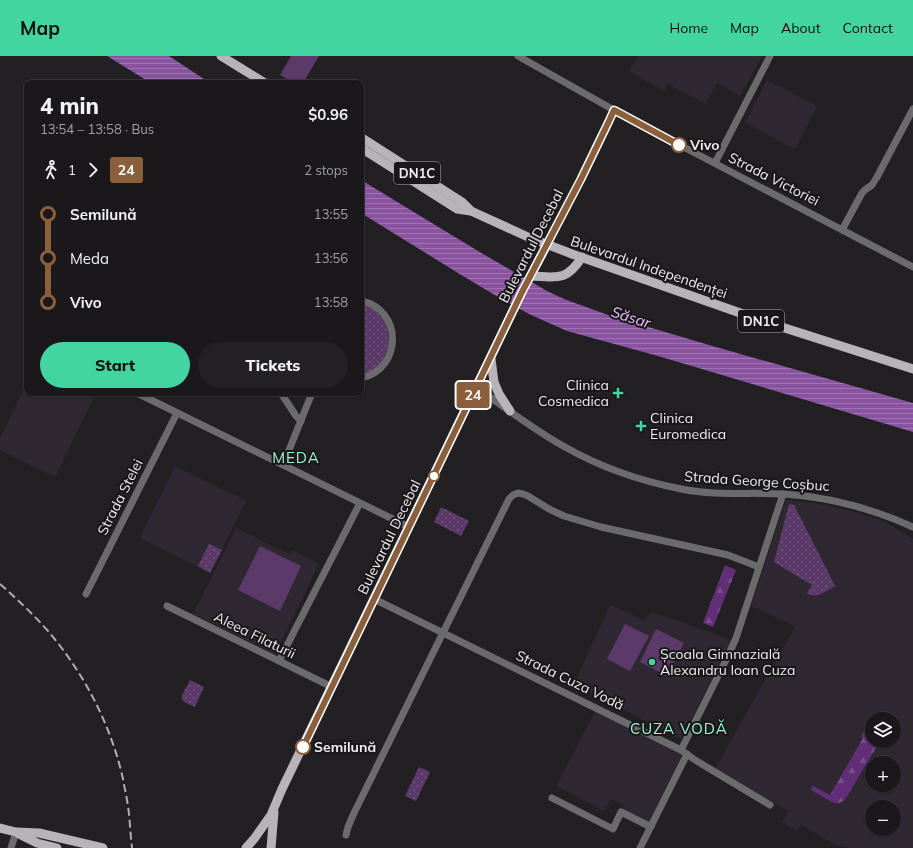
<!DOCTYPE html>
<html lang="en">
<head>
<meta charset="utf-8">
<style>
  :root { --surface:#1a181b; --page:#232124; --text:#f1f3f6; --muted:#9fa0a3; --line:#38373a; --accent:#42d4a1 }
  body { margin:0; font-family:Mulish,sans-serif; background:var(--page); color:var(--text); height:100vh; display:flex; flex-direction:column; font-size:15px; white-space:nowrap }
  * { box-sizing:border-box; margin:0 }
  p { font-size:13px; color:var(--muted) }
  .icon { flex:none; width:22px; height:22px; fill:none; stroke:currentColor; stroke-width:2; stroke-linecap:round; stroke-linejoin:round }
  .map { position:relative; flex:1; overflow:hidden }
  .drawer { position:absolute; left:24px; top:24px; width:340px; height:316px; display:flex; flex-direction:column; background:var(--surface); border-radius:8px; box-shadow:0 1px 3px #0004,0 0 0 1px var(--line) }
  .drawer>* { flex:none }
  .badge { padding:0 8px; border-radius:3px; font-size:14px; line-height:26px }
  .buttons { position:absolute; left:865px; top:656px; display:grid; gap:8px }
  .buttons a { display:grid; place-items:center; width:36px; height:36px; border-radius:50%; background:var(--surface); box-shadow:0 1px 3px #0004,0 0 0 1px var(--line); font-size:20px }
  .map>.badge { position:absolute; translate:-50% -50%; box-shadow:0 0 0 2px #fff }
  .legs { display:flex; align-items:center; gap:6px; height:44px; padding:0 16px; font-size:13px }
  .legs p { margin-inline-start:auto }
  .summary { display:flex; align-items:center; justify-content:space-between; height:68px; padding:0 16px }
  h1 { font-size:22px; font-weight:800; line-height:30px }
  .primary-button { display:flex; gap:8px; margin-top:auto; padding:8px 16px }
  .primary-button a { flex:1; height:46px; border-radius:24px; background:var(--accent); color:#111; font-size:16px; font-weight:800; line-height:46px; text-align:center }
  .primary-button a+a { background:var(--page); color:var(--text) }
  ul { padding:0 16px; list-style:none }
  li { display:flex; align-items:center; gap:14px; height:44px; font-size:15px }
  li i { display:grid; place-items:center; width:6px; height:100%; margin:0 5px; background:currentColor }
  li i::after { content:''; width:10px; height:10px; margin:-5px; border:3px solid; border-radius:50%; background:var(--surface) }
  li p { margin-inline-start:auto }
  li:first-child i { background:linear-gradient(#0000 50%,currentColor 0) }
  li:last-child i { background:linear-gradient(currentColor 50%,#0000 0) }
  header { display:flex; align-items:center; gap:24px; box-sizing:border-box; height:56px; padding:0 20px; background:var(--accent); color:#111 }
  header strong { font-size:19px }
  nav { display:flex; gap:22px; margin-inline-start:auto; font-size:14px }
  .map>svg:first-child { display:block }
  .built { fill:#2f2832; fill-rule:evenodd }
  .green { fill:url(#green-dots) }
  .forest { fill:url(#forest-firs) }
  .pitch { fill:#5b3a69 }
  .water { fill:url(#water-rules) }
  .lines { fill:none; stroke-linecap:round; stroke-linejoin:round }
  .minor { stroke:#6b6a6c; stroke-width:7 }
  .major { stroke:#b7b3b8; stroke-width:9 }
  .rail { stroke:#b0aeb1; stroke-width:2; stroke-dasharray:8 4; stroke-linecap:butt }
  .line-1-casing { stroke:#fff; stroke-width:9 }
  .line-1 { stroke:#8b5e3c; stroke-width:6 }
  .stop-1-dot { fill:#fff; stroke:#8b5e3c; stroke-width:2 }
  .poi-dot { fill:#42d4a1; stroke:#1a171b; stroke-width:1.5 }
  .labels { text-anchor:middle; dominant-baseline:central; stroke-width:4; stroke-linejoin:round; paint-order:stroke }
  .shield { fill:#1a171b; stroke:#aeacaf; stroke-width:1 }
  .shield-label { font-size:13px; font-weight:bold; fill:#eeecef }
  .stop-label { font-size:14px; font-weight:bold; fill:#eeecef; stroke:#1a171b; text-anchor:start }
  .street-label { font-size:14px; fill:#eeecef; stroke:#1a171b }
  .poi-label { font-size:14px; fill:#eeecef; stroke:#1a171b; text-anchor:start }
  .water-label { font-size:15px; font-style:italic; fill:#eac0fe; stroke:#1a171b }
  .neighbourhood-label { font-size:15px; letter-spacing:1px; fill:#9df5cf; stroke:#1a171b }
</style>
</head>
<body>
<header>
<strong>Map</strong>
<nav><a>Home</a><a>Map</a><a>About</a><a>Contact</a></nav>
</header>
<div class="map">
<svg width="913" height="792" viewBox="0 0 913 792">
  <defs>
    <pattern id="green-dots" width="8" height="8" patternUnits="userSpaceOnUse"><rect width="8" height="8" fill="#5b3a69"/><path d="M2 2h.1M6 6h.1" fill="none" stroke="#73577f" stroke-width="1.8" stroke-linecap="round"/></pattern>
    <pattern id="forest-firs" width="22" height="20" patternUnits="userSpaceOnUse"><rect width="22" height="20" fill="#632e78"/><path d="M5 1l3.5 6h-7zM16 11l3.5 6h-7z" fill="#7a4c8c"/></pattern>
    <pattern id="water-rules" width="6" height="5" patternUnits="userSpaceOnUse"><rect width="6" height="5" fill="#8953a0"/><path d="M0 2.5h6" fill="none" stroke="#a074b2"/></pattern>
  </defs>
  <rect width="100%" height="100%" fill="#232024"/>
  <g class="built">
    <path d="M638 0H762L740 40 717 27 705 48 668 28 664 35 629 15Z"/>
    <path d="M767 24 817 50 795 93 745 67Z"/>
    <path d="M27 327V337H96L55 421 0 394V382Z"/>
    <path d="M175 410 246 445 210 517 140 482Z"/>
    <path d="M786 444 826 449 855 456 883 465 913 483V792H849L836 789 801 769 797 775 782 766 788 755 715 713 795 571 789 567 751 550ZM872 663H894V685H872ZM872 707H894V729H872ZM872 751H894V773H872Z"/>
    <path d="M236 472 289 498 292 494 319 508 275 598 193 558Z"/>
    <path d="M610 549 644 564 652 556 732 584 681 683 574 628Z"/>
    <path d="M595 656 682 698 649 766 622 752 624 749 611 743 604 755 556 730Z"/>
  </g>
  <g class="green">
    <path d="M361 247 374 253 386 266 390 290 379 311 361 320Z"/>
    <path d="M789 448 794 449 835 530C827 534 817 544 807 537L812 529 774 506Z"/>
    <path d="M441 451 469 465 461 480 434 466Z"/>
    <path d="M209 488 222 494 210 517 198 510Z"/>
    <path d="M190 624 204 631 195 651 184 646 182 643V639Z"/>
    <path d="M419 711 430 716 416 745 405 740Z"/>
  </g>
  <g class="forest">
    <path d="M725 509 736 514 713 571 703 567Z"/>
    <path d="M869 668 872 670V685H880L846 742C842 747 838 748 832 746L811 734 813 730 830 739 863 682 861 680Z"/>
  </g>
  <g class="pitch">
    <path d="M291 0H319L303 27H294L280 19Z"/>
    <path d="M260 490 301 510 280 555 238 534Z"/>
    <path d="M625 568 649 580 630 615 607 603Z"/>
    <path d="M656 573 684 587 667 620 640 606Z"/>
  </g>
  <g class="water">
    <path d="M107 0H169L210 27H151Z"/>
    <path d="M361 124 483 198 547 235 564 243 608 259 709 289 913 347V376L658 300 567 275 531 259 498 241 458 217 361 157Z"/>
  </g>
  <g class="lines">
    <g class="minor">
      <path d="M518 0 628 62 913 211"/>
      <path d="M715 107 770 0"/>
      <path d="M842 174 862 137 866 133 872 129 877 121 913 53"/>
      <path d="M547 189 581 123 609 65 614 54"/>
      <path d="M361 245C403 253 403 313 361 322"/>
      <path d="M477 332C506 352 534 374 565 391 600 411 641 425 681 433 716 440 750 436 784 438 830 441 871 452 913 471"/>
      <path d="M137 337 409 471"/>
      <path d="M281 337 296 360 301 365"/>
      <path d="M283 409 312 337"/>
      <path d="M86 538 177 357"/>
      <path d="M374 543 681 694 695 704 770 749"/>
      <path d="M167 550 332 631"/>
      <path d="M279 605 360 447"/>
      <path d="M681 694 729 598 736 582 783 438"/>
      <path d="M552 742 613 773 621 756 651 771"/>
      <path d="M346 779 348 771 354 757 509 443 513 439 518 437 523 438 528 440 549 453 564 460 601 471 728 499 759 511"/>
      <path d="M11 792 16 776"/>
      <path d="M640 792 687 698"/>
    </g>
    <g class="major">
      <path d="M221 0 265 27"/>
      <path d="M362 82 462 146 471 155 528 181 572 198 763 265 913 313"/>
      <path d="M361 92 457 153 471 155"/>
      <path d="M531 220C557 221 566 226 582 201"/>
      <path d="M491 303 494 326 499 338 510 355"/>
      <path d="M0 772 16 776 39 777 103 792"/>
      <path d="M19 778 37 787 57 792"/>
      <path d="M246 792 254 783 271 759 282 733 522 236 547 189"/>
      <path d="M271 792 274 756"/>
    </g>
    <path class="rail" d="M0 528C17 543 33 558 48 575 84 617 111 669 123 723 124 730 126 737 127 744 130 760 130 776 132 792"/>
  </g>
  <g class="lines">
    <defs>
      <path id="line-1" d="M303 691 522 236 581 123 609 65 614 54 679 89"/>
    </defs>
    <use href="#line-1" class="line-1-casing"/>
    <use href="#line-1" class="line-1"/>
  </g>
  <g class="stop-1-dot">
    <circle cx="679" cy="89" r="7"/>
    <circle cx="434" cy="420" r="5"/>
    <circle cx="303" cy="691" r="7"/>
  </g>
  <g class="poi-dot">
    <path d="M616 331h4v4h4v4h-4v4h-4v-4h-4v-4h4z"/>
    <path d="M639 364h4v4h4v4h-4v4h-4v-4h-4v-4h4z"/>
    <circle cx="652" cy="606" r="4"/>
  </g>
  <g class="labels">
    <g class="shield">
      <rect x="394" y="106" width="46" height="22" rx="3"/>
      <rect x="738" y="254" width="46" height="22" rx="3"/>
    </g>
    <g class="shield-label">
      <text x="417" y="117">DN1C</text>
      <text x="761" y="265">DN1C</text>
    </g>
    <g class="stop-label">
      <text x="690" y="89">Vivo</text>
      <text x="314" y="691">Semilună</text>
    </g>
    <g class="street-label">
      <text transform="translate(774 123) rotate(27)">Strada Victoriei</text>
      <text transform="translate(531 190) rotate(-63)">Bulevardul Decebal</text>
      <text transform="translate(649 211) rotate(19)">Bulevardul Independenței</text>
      <text transform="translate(757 425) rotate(4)">Strada George Coșbuc</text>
      <text transform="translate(120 441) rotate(-63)">Strada Stelei</text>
      <text transform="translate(389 481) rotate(-64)">Bulevardul Decebal</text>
      <text transform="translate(255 579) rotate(26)">Aleea Filaturii</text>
      <text transform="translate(570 624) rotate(26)">Strada Cuza Vodă</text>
    </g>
    <g class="poi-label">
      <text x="609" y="329" text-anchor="end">Clinica<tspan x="609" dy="16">Cosmedica</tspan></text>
      <text x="650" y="362">Clinica<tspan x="650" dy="16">Euromedica</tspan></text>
      <text x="660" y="598">Școala Gimnazială<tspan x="660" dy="16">Alexandru Ioan Cuza</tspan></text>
    </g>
    <g class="water-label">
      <text transform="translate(631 261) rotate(18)">Săsar</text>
    </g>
    <g class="neighbourhood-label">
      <text x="296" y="401">MEDA</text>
      <text x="679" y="672">CUZA VODĂ</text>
    </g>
  </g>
</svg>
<div class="buttons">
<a><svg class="icon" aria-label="layers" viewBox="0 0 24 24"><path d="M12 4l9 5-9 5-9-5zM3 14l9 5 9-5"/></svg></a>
<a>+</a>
<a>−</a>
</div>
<b class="badge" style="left:473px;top:339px;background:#8b5e3c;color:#fff">24</b>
<section class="drawer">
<div class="summary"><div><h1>4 min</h1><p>13:54 – 13:58 · Bus</p></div><b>$0.96</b></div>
<div class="legs"><svg class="icon" aria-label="walk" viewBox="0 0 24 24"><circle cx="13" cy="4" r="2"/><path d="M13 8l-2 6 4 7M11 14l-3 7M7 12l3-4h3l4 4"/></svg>1<svg class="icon" aria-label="forward" viewBox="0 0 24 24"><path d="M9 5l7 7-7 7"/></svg><b class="badge" style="background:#8b5e3c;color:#fff">24</b><p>2 stops</p></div>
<ul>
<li><i style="color:#8b5e3c"></i><b>Semilună</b><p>13:55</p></li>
<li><i style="color:#8b5e3c"></i><span>Meda</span><p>13:56</p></li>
<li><i style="color:#8b5e3c"></i><b>Vivo</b><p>13:58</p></li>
</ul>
<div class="primary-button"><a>Start</a><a>Tickets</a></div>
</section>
</div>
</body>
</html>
